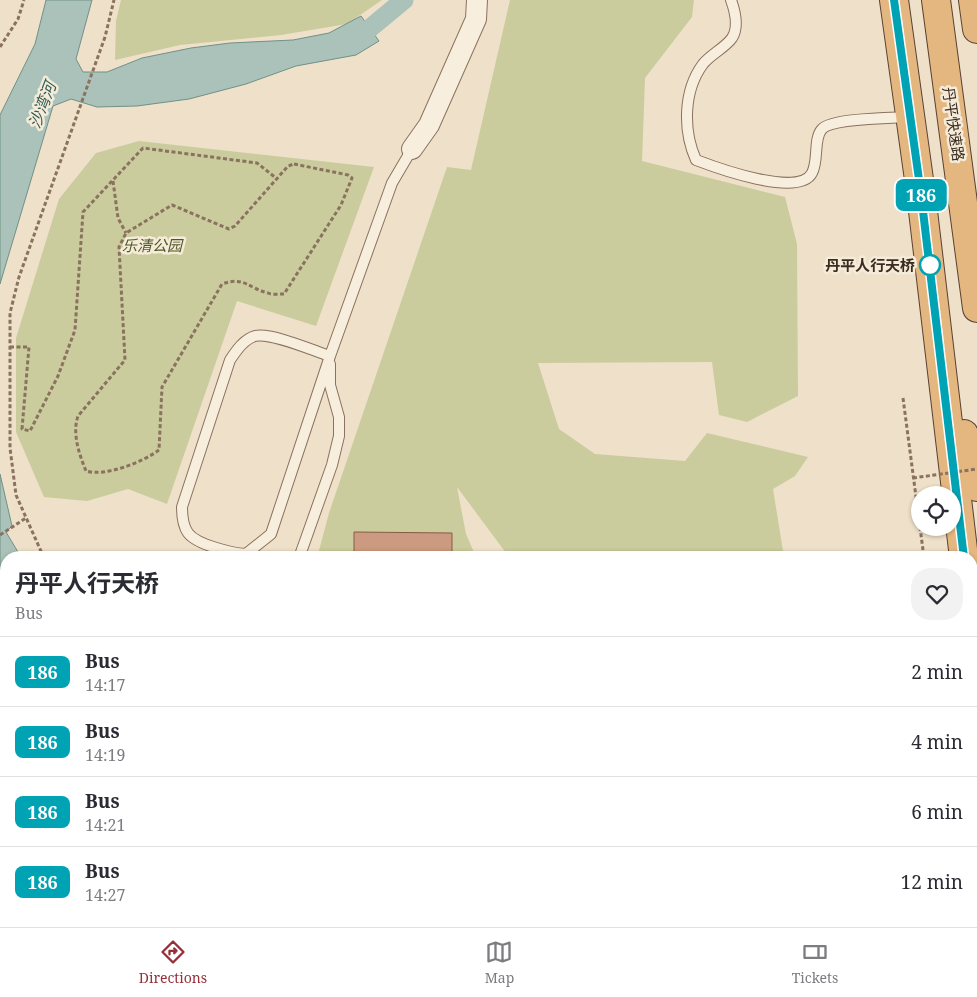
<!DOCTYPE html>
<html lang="en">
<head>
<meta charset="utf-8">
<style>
  :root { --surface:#fff; --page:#f2f2f3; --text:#2b2b33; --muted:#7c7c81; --line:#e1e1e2; --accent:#982f38 }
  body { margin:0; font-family:"Noto Serif","Noto Sans SC",serif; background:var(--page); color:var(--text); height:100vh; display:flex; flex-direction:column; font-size:19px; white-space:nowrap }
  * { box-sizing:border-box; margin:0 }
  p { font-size:16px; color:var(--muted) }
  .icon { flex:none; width:28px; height:28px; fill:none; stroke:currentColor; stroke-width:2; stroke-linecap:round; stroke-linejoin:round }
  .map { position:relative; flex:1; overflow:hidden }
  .side { position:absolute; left:0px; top:551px; width:978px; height:376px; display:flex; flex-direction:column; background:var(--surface); border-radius:20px 20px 0 0; box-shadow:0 1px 4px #0004 }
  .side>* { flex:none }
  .badge { padding:0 10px; border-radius:8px; font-size:18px; line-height:32px }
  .controls { position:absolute; left:911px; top:486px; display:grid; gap:10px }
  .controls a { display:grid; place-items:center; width:50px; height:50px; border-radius:50%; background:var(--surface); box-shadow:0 1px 4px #0004; font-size:25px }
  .map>.badge { position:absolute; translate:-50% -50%; box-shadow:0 0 0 2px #fff }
  .round { display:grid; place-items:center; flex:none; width:52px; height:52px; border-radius:20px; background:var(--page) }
  .head { display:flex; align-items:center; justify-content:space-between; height:85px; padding:0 15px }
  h1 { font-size:24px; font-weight:700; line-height:38px }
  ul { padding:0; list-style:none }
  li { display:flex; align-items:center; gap:15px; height:70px; padding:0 15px; border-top:1px solid var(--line) }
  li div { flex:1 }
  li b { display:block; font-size:19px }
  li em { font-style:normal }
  li .badge { min-width:55px; font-weight:700; text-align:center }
  .tab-bar { display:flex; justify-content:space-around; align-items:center; height:70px; border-top:1px solid var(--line); background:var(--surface); font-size:14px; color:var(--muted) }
  .tab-bar a { display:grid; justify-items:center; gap:2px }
  .tab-bar .current { color:var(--accent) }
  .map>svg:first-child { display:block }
  .green { fill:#cacc9d }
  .water { fill:#aac2b9; stroke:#709186 }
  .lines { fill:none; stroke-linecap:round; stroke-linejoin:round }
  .canal { stroke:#aac2b9; stroke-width:19 }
  .building { fill:#cb9a80; stroke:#895a44 }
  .service-casing { stroke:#8a725e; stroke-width:12 }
  .minor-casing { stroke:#8a725e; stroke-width:22 }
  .trunk-casing { stroke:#594132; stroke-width:30 }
  .path { stroke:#8a725e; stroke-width:3; stroke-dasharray:4 2.5; stroke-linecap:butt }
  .service { stroke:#f8eedd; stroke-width:10 }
  .minor { stroke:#f8eedd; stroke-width:20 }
  .trunk { stroke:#e4b680; stroke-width:28 }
  .path-bridge { stroke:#8a725e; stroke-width:3; stroke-dasharray:4 2.5; stroke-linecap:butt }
  .line-casing { stroke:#fff; stroke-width:11 }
  .line { stroke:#00a3b4; stroke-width:8 }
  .stop-dot { fill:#fff; stroke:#00a3b4; stroke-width:2.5 }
  .labels { text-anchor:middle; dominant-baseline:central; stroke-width:5; stroke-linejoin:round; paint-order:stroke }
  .street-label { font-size:15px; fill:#3b2c21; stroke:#f5ebd9 }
  .park-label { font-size:15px; font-style:italic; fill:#4f5728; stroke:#f5ebd9 }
  .stop-label { font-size:15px; font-weight:bold; fill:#3b2c21; stroke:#f5ebd9; text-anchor:end }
  .water-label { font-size:16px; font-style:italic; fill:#315a55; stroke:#f5ebd9 }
</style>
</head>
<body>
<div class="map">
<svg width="977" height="927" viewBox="0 0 977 927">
  <rect width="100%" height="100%" fill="#eee0c9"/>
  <g class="green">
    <path d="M121 0H382L347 24 281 35 180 45 115 60 116 21Z"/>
    <path d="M510 0H694L692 17 645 78 642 161 785 197 797 244 798 396 747 422 719 415 712 362 538 363 559 429 595 454 685 461 707 433 808 457 795 476 773 489 784 557H509L457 487 466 534 476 557 317 558 329 513 447 167 471 170Z"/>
    <path d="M139 141 374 167 316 326 237 301 167 504 128 489 87 501 44 497 16 432V338L59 199 96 153Z"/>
    <path d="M159 921H532L529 927H157Z"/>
  </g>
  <g class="water">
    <path d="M46 0H92L76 59 83 72H107L142 58 191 48 230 43 293 40 329 33 361 16 379 41 356 55 296 66 246 84 189 99 137 106 97 107 71 99 53 106 0 284V115L35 44Z"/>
    <path d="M0 474 12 526 6 532 21 557 6 558V624L0 612Z"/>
    <path d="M58 921H109L107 927H56Z"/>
  </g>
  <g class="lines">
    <path class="canal" d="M345 40 369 29 404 0"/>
  </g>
  <path class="building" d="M354 532 452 533V558H354Z"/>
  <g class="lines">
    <defs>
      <g id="service">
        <path d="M731 0C735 11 739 27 732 38 725 48 711 54 703 64 683 91 683 131 696 160 717 168 799 198 812 173 819 160 813 139 822 129 832 118 892 118 909 117"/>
        <path d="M330 356 271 534 246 554C232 553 197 545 188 533 183 526 182 516 182 507L230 360C236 351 244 339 255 336 271 332 314 351 330 356L392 183 412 149"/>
        <path d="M299 558 332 465 339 436V417L330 385V364"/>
      </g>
      <path id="minor" d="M412 149 429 125 476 19 477 0"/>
      <g id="trunk">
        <path d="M894 0 921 194 964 558"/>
        <path d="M936 0 977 308"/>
        <path d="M973 0 977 29"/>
        <path d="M964 434 977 487"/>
        <path d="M971 605 977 642"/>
      </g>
    </defs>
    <use href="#service" class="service-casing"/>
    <use href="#minor" class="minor-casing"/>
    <use href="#trunk" class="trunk-casing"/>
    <g class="path">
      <path d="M0 47 18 19 24 0"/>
      <path d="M294 164 348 175 352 178 341 205 284 294C279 294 272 295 268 293 248 288 244 276 222 284L162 387 159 450C143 462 105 477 86 471 79 454 72 433 78 416L125 360 119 247 126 233 172 205 229 229 235 226 288 166Z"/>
      <path d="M113 181 118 218 126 233"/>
      <path d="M10 347H29L22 429 30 431 58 376 75 330 83 212 143 148 257 163 276 178"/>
      <path d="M903 398 923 550"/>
      <path d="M0 535 26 518"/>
      <path d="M44 558 16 495 10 448V313L19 277 105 37 114 0"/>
      <path d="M0 658 6 662"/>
      <path d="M0 695 6 708"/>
      <path d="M0 875 6 856"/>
      <path d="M34 927 37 921"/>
      <path d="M135 927 137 921"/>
    </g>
    <use href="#service" class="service"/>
    <use href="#minor" class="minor"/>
    <use href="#trunk" class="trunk"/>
    <path class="path-bridge" d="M913 478 977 469"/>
  </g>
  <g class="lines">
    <defs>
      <path id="line" d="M894 0 921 194 964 558"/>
    </defs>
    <use href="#line" class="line-casing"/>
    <use href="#line" class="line"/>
  </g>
  <circle class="stop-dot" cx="930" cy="265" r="10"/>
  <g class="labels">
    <g class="street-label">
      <text transform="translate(954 124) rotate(82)">丹平快速路</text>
    </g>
    <g class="park-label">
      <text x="152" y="245">乐清公园</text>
    </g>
    <g class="stop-label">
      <text x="915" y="265">丹平人行天桥</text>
    </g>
    <g class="water-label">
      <text transform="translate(42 105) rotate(-69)">沙湾河</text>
    </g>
  </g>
</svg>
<div class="controls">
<a><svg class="icon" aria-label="locate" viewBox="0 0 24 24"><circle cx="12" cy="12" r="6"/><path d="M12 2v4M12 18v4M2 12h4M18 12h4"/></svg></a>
</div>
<b class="badge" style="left:921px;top:195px;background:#00a3b4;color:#fff">186</b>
<section class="side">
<div class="head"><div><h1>丹平人行天桥</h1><p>Bus</p></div><a class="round"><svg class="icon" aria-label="heart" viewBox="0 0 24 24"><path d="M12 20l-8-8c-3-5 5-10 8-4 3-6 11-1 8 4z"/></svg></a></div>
<ul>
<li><span class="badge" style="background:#00a3b4;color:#fff">186</span><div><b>Bus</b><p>14:17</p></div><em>2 min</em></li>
<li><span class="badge" style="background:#00a3b4;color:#fff">186</span><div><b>Bus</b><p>14:19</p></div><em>4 min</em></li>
<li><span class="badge" style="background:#00a3b4;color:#fff">186</span><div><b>Bus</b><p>14:21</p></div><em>6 min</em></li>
<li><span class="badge" style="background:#00a3b4;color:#fff">186</span><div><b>Bus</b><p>14:27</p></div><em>12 min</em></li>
</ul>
</section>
</div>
<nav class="tab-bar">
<a class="current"><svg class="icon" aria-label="directions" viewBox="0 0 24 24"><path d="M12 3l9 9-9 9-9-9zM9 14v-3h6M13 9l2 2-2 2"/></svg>Directions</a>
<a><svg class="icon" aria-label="map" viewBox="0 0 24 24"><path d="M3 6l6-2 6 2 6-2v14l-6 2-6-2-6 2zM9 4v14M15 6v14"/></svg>Map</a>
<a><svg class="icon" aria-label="tickets" viewBox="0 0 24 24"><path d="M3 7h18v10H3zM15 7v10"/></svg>Tickets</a>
</nav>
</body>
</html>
